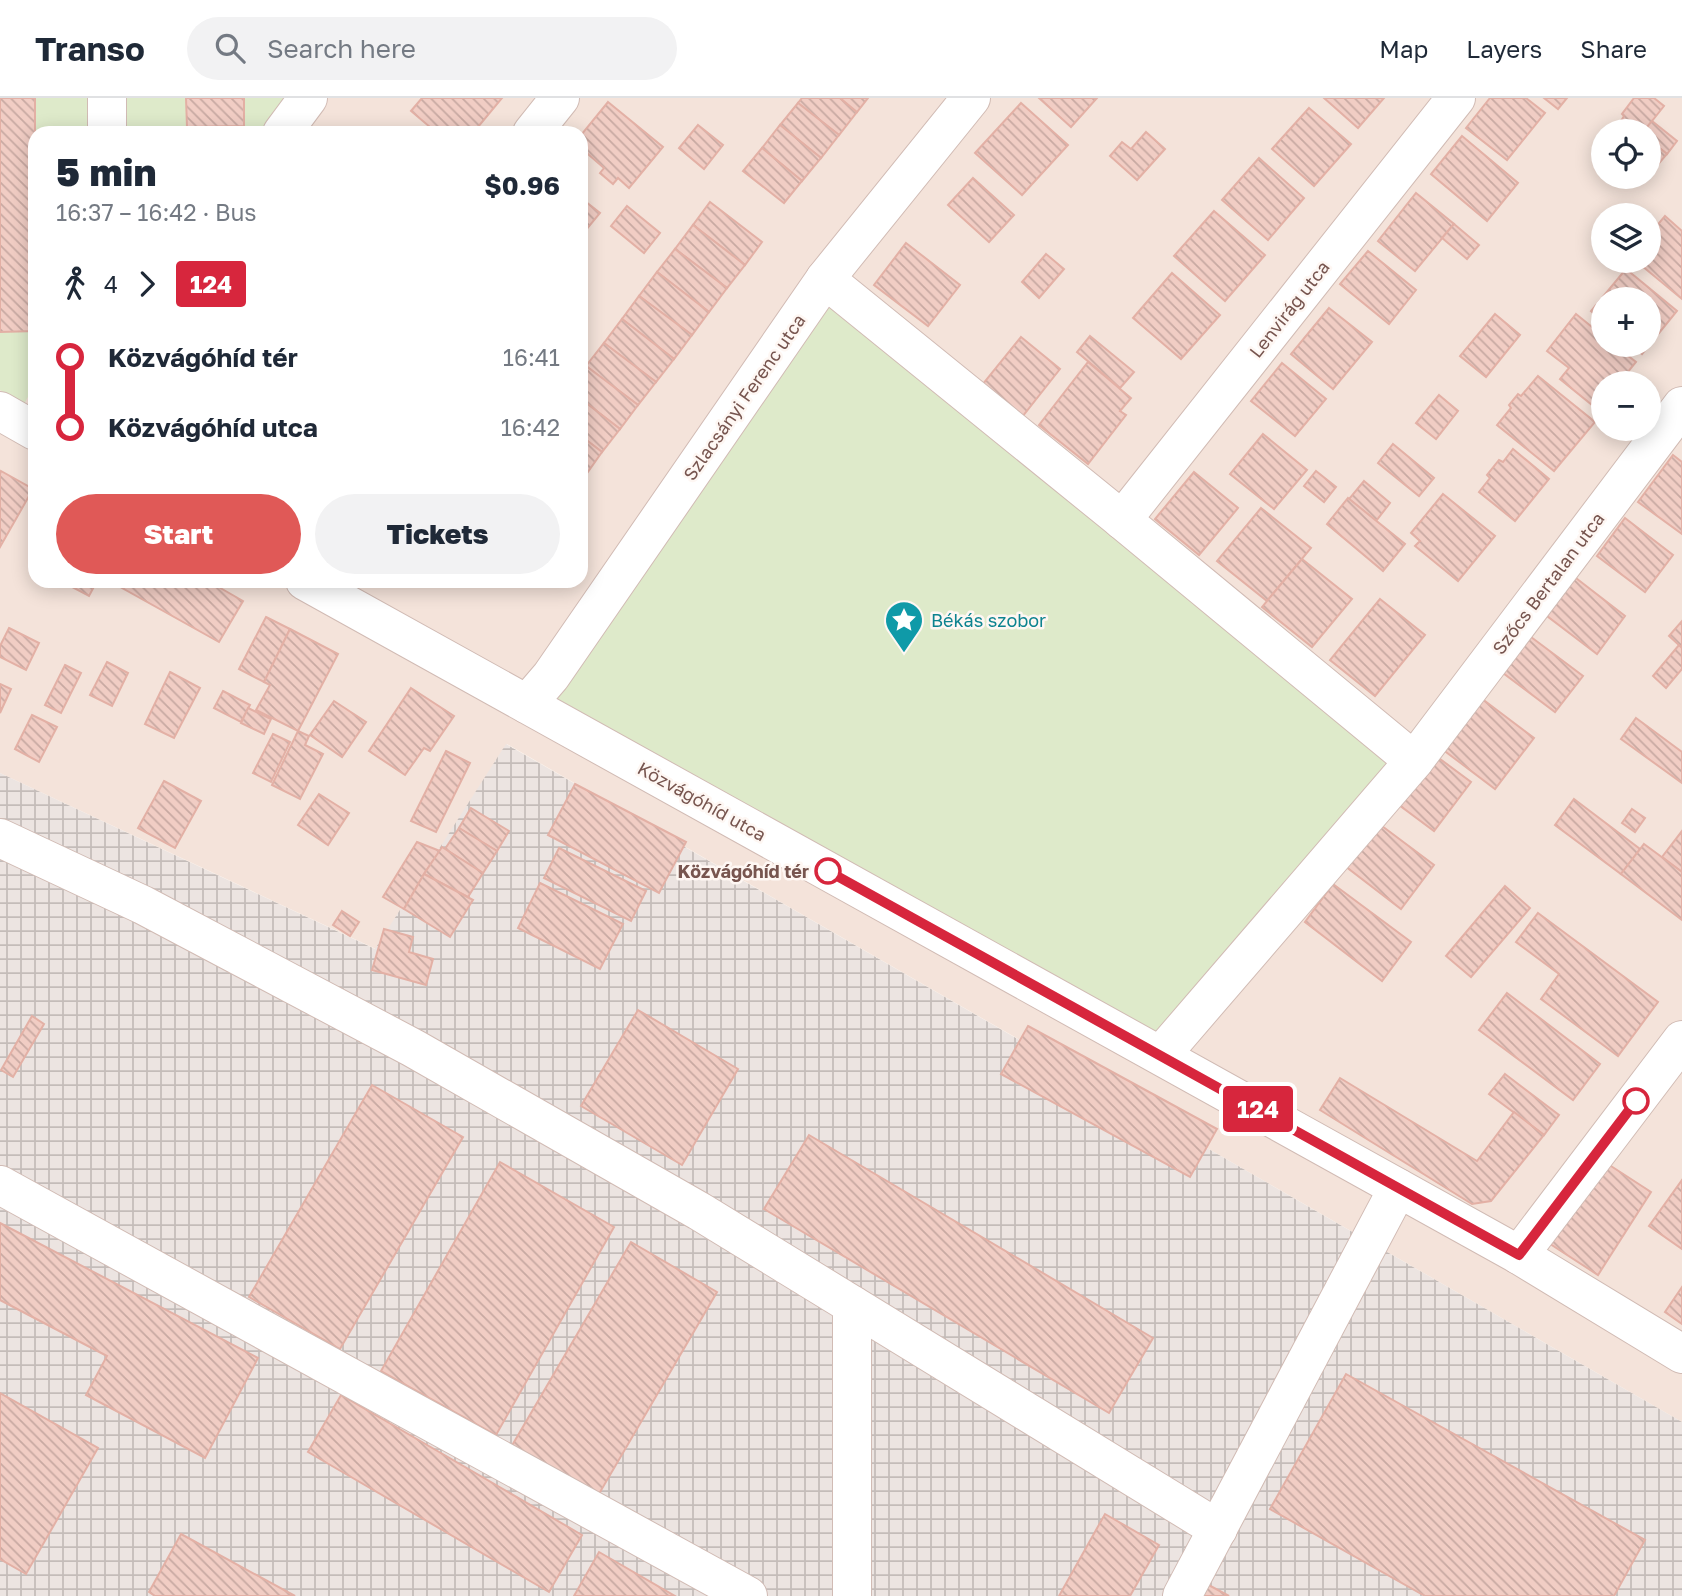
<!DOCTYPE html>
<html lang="en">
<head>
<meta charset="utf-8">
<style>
  :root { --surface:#fff; --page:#f2f2f3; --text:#1f2937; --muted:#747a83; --line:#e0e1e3; --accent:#e05957 }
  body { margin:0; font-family:"Golos Text",sans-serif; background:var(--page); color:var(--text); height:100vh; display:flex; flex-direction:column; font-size:26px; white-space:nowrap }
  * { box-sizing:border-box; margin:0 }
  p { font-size:23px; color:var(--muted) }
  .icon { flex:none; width:38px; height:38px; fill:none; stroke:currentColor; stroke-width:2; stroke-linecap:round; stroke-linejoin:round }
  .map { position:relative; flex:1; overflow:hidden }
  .drawer { position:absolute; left:28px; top:28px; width:560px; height:462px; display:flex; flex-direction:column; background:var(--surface); border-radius:21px; box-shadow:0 4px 18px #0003 }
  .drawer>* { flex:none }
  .badge { padding:0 14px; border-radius:5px; font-size:24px; line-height:46px }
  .controls { position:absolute; left:1591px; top:21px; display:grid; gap:14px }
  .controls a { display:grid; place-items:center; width:70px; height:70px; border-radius:50%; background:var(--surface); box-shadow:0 4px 18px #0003; font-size:35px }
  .map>.badge { position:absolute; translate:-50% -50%; box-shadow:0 0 0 4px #fff }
  .legs { display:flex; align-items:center; gap:10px; height:77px; padding:0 28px; font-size:23px }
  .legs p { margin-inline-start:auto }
  .head { display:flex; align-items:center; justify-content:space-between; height:119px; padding:0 28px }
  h1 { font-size:38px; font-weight:800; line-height:52px }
  .action { display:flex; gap:14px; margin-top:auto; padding:14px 28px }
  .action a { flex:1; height:80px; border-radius:42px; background:var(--accent); color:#fff; font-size:28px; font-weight:800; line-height:80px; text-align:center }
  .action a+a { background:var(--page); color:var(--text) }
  ul { padding:0 28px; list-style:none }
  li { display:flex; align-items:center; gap:24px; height:70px; font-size:26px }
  li i { display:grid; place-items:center; width:10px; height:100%; margin:0 9px; background:currentColor }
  li i::after { content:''; width:18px; height:18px; margin:-9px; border:5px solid; border-radius:50%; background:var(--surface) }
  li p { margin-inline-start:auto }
  li:first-child i { background:linear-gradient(#0000 50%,currentColor 0) }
  li:last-child i { background:linear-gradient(currentColor 50%,#0000 0) }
  header { display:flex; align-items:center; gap:42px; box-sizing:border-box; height:98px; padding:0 35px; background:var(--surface); border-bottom:2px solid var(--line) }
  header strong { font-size:33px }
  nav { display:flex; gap:38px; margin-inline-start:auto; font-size:24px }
  .search { width:490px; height:63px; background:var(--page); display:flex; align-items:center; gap:18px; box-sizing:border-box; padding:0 24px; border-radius:38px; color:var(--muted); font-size:26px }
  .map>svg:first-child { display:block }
  .residential { fill:#f4e3da; fill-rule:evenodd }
  .industrial { fill:url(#industrial-grid) }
  .green { fill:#deeaca }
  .building { fill:url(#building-back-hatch); stroke:#e3b0a5; stroke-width:2 }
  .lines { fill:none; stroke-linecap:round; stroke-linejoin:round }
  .minor-casing { stroke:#d1bbb4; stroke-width:40 }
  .minor { stroke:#fff; stroke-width:38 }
  .line-1-casing { stroke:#fff; stroke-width:16 }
  .line-1 { stroke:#d7263d; stroke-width:10 }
  .stop-1-dot { fill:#fff; stroke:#d7263d; stroke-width:3.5 }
  .labels { text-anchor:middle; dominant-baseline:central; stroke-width:5; stroke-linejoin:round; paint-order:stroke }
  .street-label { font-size:18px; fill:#77554f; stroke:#fef7f3 }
  .culture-label { font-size:18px; fill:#0d838f; stroke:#fef7f3; text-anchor:start }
  .stop-label { font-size:18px; font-weight:bold; fill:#77554f; stroke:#fef7f3; text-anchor:end }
</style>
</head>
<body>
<header>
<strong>Transo</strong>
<div class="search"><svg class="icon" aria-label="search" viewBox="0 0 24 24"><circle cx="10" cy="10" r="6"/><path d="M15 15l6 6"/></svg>Search here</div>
<nav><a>Map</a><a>Layers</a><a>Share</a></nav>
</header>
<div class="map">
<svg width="1682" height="1498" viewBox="0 0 1682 1498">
  <defs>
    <pattern id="industrial-grid" width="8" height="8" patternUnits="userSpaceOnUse" patternTransform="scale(1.75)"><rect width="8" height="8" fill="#ece4e1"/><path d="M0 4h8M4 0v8" fill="none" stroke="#c4bcb9"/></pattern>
    <pattern id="building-back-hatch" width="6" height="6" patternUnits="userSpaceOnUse" patternTransform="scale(1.75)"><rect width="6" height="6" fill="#f1cdc4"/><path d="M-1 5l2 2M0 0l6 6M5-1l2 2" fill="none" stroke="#c8a9a2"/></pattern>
  </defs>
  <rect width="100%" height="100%" fill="#fcf3ec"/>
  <path class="residential" d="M0 0H1682V1324L507 646 376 851 0 675ZM1603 33H1648V79H1603ZM35 35H581V483H35ZM1603 117H1648V163H1603ZM1603 201H1648V247H1603ZM1603 285H1648V331H1603Z"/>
  <path class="industrial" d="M506 646 1682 1324V1498H0V675L375 851Z"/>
  <g class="green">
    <path d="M0 0H299L272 35H35V286L24 306 0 292Z"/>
    <path d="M825 181 1414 663 1161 957 527 606Z"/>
  </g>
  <g class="building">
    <path d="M0 0H35V233L0 234Z"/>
    <path d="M186 0H244V28L187 29Z"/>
    <path d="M422 0H502L473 35H437L411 13Z"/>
    <path d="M802 0H840L857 14 839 37 798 5Z"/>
    <path d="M840 0H868L857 14Z"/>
    <path d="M1039 0H1097L1071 29Z"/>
    <path d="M1324 0H1384L1358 30Z"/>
    <path d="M1490 0H1526L1545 15 1507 62 1466 30Z"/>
    <path d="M1544 0H1567L1558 11Z"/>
    <path d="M1634 0H1654L1664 8 1644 33H1633L1621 23 1624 18 1622 16Z"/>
    <path d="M608 4 663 49 629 90 618 80 613 86 600 75 604 70 581 50V37Z"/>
    <path d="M798 5 839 37 821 60 780 27Z"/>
    <path d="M1021 5 1068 47 1022 97 975 55Z"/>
    <path d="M1309 10 1351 46 1314 88 1272 51Z"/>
    <path d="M1621 23 1633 33H1613Z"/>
    <path d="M1652 23 1677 43 1667 56 1648 41V33H1644Z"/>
    <path d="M698 27 723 47 704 71 679 50Z"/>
    <path d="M780 27 821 60 802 83 762 50Z"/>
    <path d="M1146 34 1165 51 1137 82 1110 58 1122 44 1131 51Z"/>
    <path d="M1462 38 1518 85 1487 123 1431 76Z"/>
    <path d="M1648 41 1667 56 1648 78Z"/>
    <path d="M762 50 802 83 784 105 743 73Z"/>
    <path d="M1259 60 1304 100 1268 142 1222 102Z"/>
    <path d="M973 80 1014 117 989 144 948 107Z"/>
    <path d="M1416 95 1454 126 1415 173 1378 143Z"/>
    <path d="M581 100 600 115 581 138Z"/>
    <path d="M710 104 762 144 745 167 693 127Z"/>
    <path d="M627 108 660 135 644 155 611 128Z"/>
    <path d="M1214 113 1265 157 1225 203 1174 158Z"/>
    <path d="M1665 118 1682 133V201L1636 163H1648V138Z"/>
    <path d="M1454 126 1479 147 1467 161 1442 140Z"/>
    <path d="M693 127 745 167 727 190 675 151Z"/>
    <path d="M906 145 960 187 928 228 874 187Z"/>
    <path d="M675 151 727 190 709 214 657 174Z"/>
    <path d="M1368 153 1416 192 1389 226 1340 186Z"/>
    <path d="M1046 156 1064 171 1039 200 1022 184Z"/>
    <path d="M1626 171 1677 213 1642 256 1631 247H1648V201H1603V223L1591 213Z"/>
    <path d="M657 174 709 214 692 237 639 198Z"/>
    <path d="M1172 175 1220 217 1181 261 1133 220Z"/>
    <path d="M639 198 692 237 674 261 622 221Z"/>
    <path d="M1329 210 1372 244 1333 291 1291 256Z"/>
    <path d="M1495 216 1520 237 1486 279 1460 258Z"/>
    <path d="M1576 216 1603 238V247H1614L1636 264 1619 285H1603V304L1597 311 1560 281 1569 270 1547 253Z"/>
    <path d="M622 221 674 261 656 284 604 245Z"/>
    <path d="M1090 238 1134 274 1120 290 1077 254Z"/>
    <path d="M1021 239 1060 271 1022 319 982 287Z"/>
    <path d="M604 245 656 284 638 307 586 268Z"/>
    <path d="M1088 264 1131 300 1120 313 1126 317 1088 366 1039 327Z"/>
    <path d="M1282 265 1326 301 1295 338 1251 303Z"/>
    <path d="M586 268 638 307 620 331 581 301V274Z"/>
    <path d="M1538 278 1595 324 1554 373 1497 327 1511 310 1509 307 1518 296 1521 298Z"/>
    <path d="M1439 297 1458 313 1436 341 1416 325Z"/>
    <path d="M581 301 620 331 602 354 581 338Z"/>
    <path d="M1263 336 1307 372 1274 411 1230 376Z"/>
    <path d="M581 338 602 354 585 378 581 375Z"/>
    <path d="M1393 346 1434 380 1419 398 1378 365Z"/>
    <path d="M1513 351 1549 381 1515 423 1479 394 1490 380 1487 377 1499 362 1503 364Z"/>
    <path d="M1673 357 1682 364V436L1638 404Z"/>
    <path d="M1 373 33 391 0 449V376Z"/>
    <path d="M1316 373 1336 389 1324 404 1304 388Z"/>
    <path d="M1194 374 1238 410 1199 457 1155 421Z"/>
    <path d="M1364 383 1390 405 1376 423 1349 401Z"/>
    <path d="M1443 396 1495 438 1458 483 1415 448 1420 443 1411 435Z"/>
    <path d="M1348 400 1405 446 1383 473 1327 426Z"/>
    <path d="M1261 410 1311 450 1267 503 1217 463Z"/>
    <path d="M1625 420 1673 457 1645 494 1597 458Z"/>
    <path d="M1302 461 1352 501 1312 549 1262 509Z"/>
    <path d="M1572 477 1625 518 1597 556 1543 515Z"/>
    <path d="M61 483H97L89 498Z"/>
    <path d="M116 483H208L243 503 219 544 115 486Z"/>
    <path d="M1380 501 1425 537 1375 598 1330 562Z"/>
    <path d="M266 519 290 531 264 584 239 571Z"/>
    <path d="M1682 523V550L1669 538Z"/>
    <path d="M9 530 39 545 26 572 0 559V548Z"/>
    <path d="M290 531 338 556 298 633 256 612 270 587 264 584Z"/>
    <path d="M1527 536 1583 578 1555 614 1499 572Z"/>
    <path d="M1679 547 1682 550V571L1666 590 1653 578Z"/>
    <path d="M107 564 128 575 112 608 90 597Z"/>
    <path d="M65 567 81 575 61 615 45 607Z"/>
    <path d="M170 574 200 590 174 640 145 626Z"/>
    <path d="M0 586 11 591 0 615Z"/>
    <path d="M411 590 454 618 430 653 424 650 405 677 369 653Z"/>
    <path d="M223 593 250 607 241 624 214 610Z"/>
    <path d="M1481 600 1534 640 1495 691 1442 651Z"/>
    <path d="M334 603 366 624 342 659 310 637Z"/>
    <path d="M248 610 271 621 264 636 241 625Z"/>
    <path d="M32 617 57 629 39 664 15 651Z"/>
    <path d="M1636 620 1682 654V685L1621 641Z"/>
    <path d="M298 633 309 638 305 647 323 656 300 701 272 687Z"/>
    <path d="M273 636 290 644 271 684 253 675Z"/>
    <path d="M446 653 470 665 436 734 411 723Z"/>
    <path d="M1432 655 1471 684 1434 733 1395 704Z"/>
    <path d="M164 683 201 703 175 750 138 730Z"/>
    <path d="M575 686 686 744 659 795 548 737Z"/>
    <path d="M319 696 349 715 328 747 298 727Z"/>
    <path d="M1574 701 1640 751 1621 776 1555 727Z"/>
    <path d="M471 710 509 733 497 753 459 730Z"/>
    <path d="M1632 711 1645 720 1635 734 1622 725Z"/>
    <path d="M1378 725 1434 767 1401 811 1345 768Z"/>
    <path d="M459 730 497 753 483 775 445 751Z"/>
    <path d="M1682 733V774L1662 759Z"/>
    <path d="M417 744 440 753 424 776 404 811 383 799Z"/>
    <path d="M1644 746 1682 774V822L1621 776Z"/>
    <path d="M442 749 483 775 468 799 424 776Z"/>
    <path d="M559 750 646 793 631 823 544 780Z"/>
    <path d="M424 776 473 802 450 839 404 811Z"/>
    <path d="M540 785 623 826 600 871 518 830Z"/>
    <path d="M1333 786 1411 844 1382 883 1305 824Z"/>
    <path d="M1505 788 1530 810 1471 879 1446 858Z"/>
    <path d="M342 813 359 824 350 838 333 827Z"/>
    <path d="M1538 815 1658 904 1618 958 1541 901 1559 876 1516 844Z"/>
    <path d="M384 831 413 839 409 854 433 861 426 887 372 872Z"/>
    <path d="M1507 895 1600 966 1573 1002 1479 932Z"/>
    <path d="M638 912 738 971 682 1067 581 1008Z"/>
    <path d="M32 918 44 926 13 979 1 972Z"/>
    <path d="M1028 928 1217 1031 1190 1079 1001 976Z"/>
    <path d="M1505 976 1559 1017 1544 1037 1489 996Z"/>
    <path d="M1340 980 1477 1063 1514 1014 1544 1037 1491 1103 1472 1106 1320 1012Z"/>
    <path d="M372 987 463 1039 340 1251 249 1199Z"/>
    <path d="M809 1037 1153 1240 1109 1315 764 1111Z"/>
    <path d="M1597 1059 1651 1094 1598 1177 1544 1142Z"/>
    <path d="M500 1064 614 1129 496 1337 381 1273Z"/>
    <path d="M1682 1082V1151L1649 1128Z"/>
    <path d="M0 1125 258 1260 205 1360 86 1297 107 1258 0 1202Z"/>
    <path d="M631 1144 717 1194 596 1401 510 1351Z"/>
    <path d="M1682 1189V1226L1665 1214Z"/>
    <path d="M1346 1276 1645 1442 1614 1498H1425L1270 1411Z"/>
    <path d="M0 1295 98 1350 26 1476 0 1461Z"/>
    <path d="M341 1297 582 1437 549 1494 308 1354Z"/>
    <path d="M1105 1416 1159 1447 1130 1498H1059Z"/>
    <path d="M181 1436 295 1498H155L149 1494Z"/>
    <path d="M599 1454 675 1498H574Z"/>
    <path d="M1203 1484 1229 1498H1196Z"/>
  </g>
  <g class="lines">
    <defs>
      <g id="minor">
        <path d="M107 35V0"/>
        <path d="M282 35 308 0"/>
        <path d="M532 35 560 0"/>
        <path d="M825 181 1116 417 1414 663"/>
        <path d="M0 313 35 333"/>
        <path d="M1122 422 1456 0"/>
        <path d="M305 483 1519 1157 1682 1256"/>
        <path d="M527 606 551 578 825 181 971 0"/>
        <path d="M0 740 143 807 413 950 699 1113 1218 1431"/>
        <path d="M1161 957 1414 663 1682 308"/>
        <path d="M0 1087 748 1498"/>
        <path d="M1519 1157 1682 942"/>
        <path d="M852 1498V1207"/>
        <path d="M1182 1498 1398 1090"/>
      </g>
    </defs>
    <use href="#minor" class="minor-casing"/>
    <use href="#minor" class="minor"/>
  </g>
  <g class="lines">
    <defs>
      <path id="line-1" d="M828 773 1519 1157 1636 1003"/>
    </defs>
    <use href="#line-1" class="line-1-casing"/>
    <use href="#line-1" class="line-1"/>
  </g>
  <defs>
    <symbol id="sight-pin" viewBox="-11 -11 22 30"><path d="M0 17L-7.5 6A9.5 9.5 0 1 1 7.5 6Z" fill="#0f9aa8" stroke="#fef7f3"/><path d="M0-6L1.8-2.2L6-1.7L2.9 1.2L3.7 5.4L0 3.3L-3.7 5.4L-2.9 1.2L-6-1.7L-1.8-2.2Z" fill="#fff"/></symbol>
  </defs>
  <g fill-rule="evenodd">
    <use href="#sight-pin" x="882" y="500" width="44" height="60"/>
  </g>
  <g class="stop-1-dot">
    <circle cx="828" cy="773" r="12"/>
    <circle cx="1636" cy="1003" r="12"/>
  </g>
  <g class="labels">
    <g class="street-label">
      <text transform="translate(1289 211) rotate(-52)">Lenvirág utca</text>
      <text transform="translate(744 299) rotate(-55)">Szlacsányi Ferenc utca</text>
      <text transform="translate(1548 485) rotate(-53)">Szőcs Bertalan utca</text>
      <text transform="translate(702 703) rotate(29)">Közvágóhíd utca</text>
    </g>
    <g class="culture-label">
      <text x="931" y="522">Békás szobor</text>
    </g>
    <g class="stop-label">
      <text x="809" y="773">Közvágóhíd tér</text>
    </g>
  </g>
</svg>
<div class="controls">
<a><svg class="icon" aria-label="locate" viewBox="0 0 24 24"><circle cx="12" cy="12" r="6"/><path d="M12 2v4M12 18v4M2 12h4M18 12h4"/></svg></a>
<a><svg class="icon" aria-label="layers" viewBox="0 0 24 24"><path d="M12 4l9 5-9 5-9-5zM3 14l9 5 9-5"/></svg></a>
<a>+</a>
<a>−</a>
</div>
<b class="badge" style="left:1258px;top:1011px;background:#d7263d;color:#fff">124</b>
<section class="drawer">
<div class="head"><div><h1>5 min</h1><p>16:37 – 16:42 · Bus</p></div><b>$0.96</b></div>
<div class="legs"><svg class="icon" aria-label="walk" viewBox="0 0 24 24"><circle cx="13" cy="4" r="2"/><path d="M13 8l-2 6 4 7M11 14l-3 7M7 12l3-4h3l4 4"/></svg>4<svg class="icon" aria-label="forward" viewBox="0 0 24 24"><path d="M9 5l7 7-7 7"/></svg><b class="badge" style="background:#d7263d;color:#fff">124</b></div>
<ul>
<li><i style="color:#d7263d"></i><b>Közvágóhíd tér</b><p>16:41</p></li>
<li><i style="color:#d7263d"></i><b>Közvágóhíd utca</b><p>16:42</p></li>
</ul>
<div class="action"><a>Start</a><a>Tickets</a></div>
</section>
</div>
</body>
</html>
